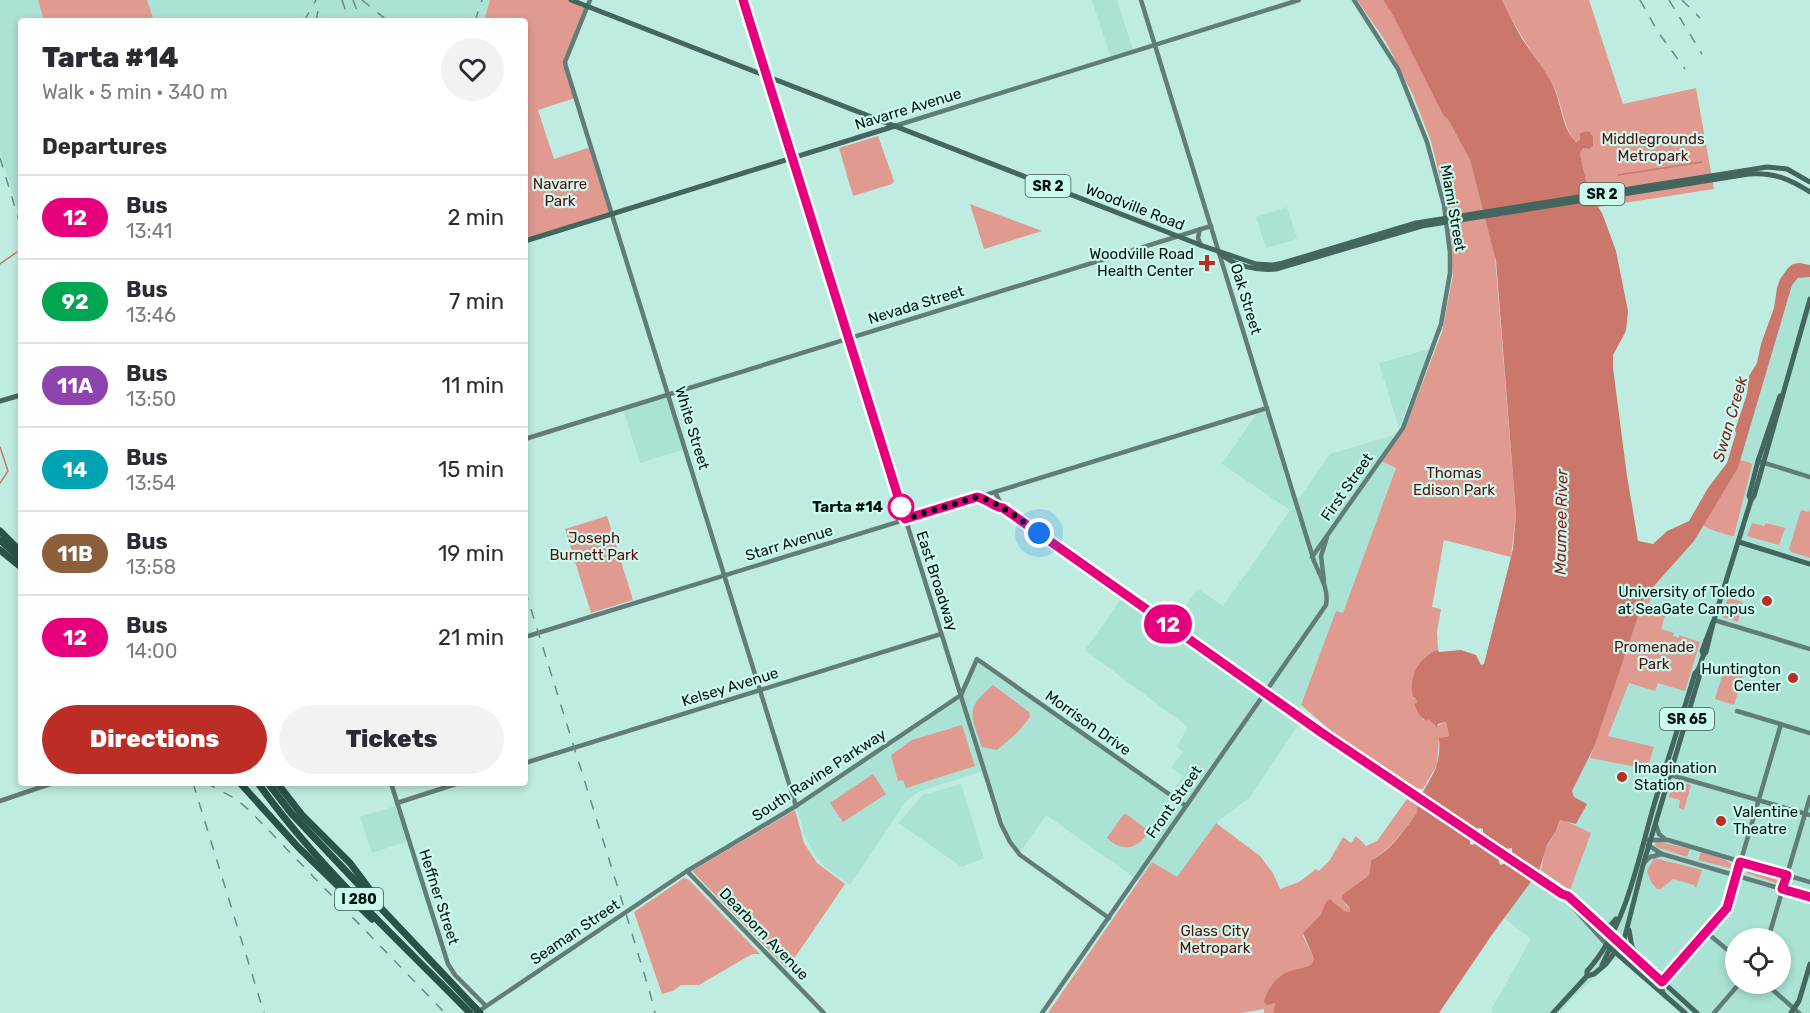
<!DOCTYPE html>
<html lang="en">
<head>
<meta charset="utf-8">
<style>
  :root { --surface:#fff; --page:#f2f2f3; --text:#2b2b33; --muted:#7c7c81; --line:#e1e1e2; --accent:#bb2d25 }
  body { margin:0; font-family:Rubik,sans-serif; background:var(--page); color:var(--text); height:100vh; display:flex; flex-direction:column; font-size:22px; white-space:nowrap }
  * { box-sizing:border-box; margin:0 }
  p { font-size:20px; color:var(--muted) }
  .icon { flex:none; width:33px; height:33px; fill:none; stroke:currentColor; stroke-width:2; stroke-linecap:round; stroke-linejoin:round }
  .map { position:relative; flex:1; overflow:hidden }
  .details { position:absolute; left:18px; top:18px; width:510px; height:768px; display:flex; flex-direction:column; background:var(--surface); border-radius:6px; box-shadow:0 3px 9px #0003 }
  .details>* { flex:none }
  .badge { padding:0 12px; border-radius:20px; font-size:21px; line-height:39px }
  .tools { position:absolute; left:1725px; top:928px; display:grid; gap:12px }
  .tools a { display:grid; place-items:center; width:66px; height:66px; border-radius:50%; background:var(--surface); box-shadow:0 3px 9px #0003; font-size:30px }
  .you { position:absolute; width:30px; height:30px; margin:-15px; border:4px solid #fff; border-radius:50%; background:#1a73e8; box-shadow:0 0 0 9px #1a73e833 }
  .map>.badge { position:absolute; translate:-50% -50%; box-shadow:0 0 0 3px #fff }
  h2 { padding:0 24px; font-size:22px; line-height:54px }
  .round { display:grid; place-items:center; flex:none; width:63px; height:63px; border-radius:32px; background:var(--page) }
  .headline { display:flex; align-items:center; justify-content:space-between; height:102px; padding:0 24px }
  h1 { font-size:28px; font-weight:800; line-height:45px }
  .primary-button { display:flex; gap:12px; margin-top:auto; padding:12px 24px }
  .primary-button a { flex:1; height:69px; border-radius:36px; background:var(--accent); color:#fff; font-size:24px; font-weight:800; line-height:69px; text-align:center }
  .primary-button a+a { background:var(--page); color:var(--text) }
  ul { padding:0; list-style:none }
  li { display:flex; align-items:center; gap:18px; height:84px; padding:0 24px; border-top:2px solid var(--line) }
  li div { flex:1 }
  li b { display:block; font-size:22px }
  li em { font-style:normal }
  li .badge { min-width:66px; font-weight:700; text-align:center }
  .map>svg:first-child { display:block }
  .built { fill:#aae2d5; fill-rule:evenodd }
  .green { fill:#e09a90 }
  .water { fill:#cc776c }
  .pier { fill:#bfece1 }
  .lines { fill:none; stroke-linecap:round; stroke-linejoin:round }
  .stream { stroke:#cc776c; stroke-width:1.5 }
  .secondary { stroke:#617d77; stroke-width:4.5 }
  .primary { stroke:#43665e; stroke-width:5 }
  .highway { stroke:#28524a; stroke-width:7 }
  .rail { stroke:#6a8a82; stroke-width:1.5; stroke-dasharray:10 10; stroke-linecap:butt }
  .line-casing { stroke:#fff; stroke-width:14 }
  .line { stroke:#e6007e; stroke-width:9 }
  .walk { stroke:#031310; stroke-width:6; stroke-dasharray:0 10.8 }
  .poi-dot { fill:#bb2d25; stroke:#cbf9ee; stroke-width:2 }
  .stop-dot { fill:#fff; stroke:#e6007e; stroke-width:3 }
  .labels { text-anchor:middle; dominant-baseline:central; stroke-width:4.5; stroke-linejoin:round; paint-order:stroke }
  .shield { fill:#cbf9ee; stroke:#3f5853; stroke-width:1.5 }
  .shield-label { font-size:14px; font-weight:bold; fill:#031310 }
  .street-label { font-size:15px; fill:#031310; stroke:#cbf9ee }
  .park-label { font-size:15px; fill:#5c0e0a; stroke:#cbf9ee }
  .poi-label { font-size:15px; fill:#031310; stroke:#cbf9ee; text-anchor:end }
  .stop-label { font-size:15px; font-weight:bold; fill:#031310; stroke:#cbf9ee; text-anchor:end }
  .water-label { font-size:16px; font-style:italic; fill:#861f19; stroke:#cbf9ee }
</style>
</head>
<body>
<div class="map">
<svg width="1810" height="1013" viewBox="0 0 1810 1013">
  <rect width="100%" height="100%" fill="#bfece1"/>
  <g class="built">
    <path d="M0 0H38L44 21H21V220L0 151Z"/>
    <path d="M147 0H490L484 21H154Z"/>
    <path d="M1092 0H1117L1133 50 1111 58Z"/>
    <path d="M1287 207 1297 239 1266 248 1256 217Z"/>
    <path d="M1810 277V1013H1680L1619 959 1613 960 1571 1000 1560 1013H1494L1491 1010 1531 939 1504 918 1542 866 1547 845 1563 819 1576 824 1586 804 1574 797 1572 791 1594 747 1645 596 1694 541 1738 468 1792 285 1798 278ZM1736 939H1780V984H1736Z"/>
    <path d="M1430 349 1399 428 1379 363Z"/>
    <path d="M669 395 685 449 640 463 623 409Z"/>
    <path d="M1265 411 1294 504 1290 510 1222 464 1257 413Z"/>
    <path d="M1394 435 1382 460 1396 468 1343 614 1336 611 1301 705 1299 724 1250 797 1216 823 1177 878 1152 862 1139 881 1046 815 1020 852 1010 838 986 770 918 792 905 803 850 885 825 867 816 856 805 836 796 806 961 695 977 659 1168 796 1183 776 1171 768 1183 752 1177 746 1188 727 1085 650 1127 591 1174 622 1198 589 1223 606 1330 454Z"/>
    <path d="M961 784 984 858 962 867 898 823 923 795Z"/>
    <path d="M395 806 408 841 372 853 360 817Z"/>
  </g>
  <g class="green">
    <path d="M38 0H147L154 21H44Z"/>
    <path d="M490 0H572L587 6 565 62 575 98 538 110 554 159 591 147 612 214 525 241V21H484Z"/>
    <path d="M1357 0H1383L1393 14 1443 115 1448 118 1470 160 1495 256 1516 514 1511 557 1444 540 1432 607 1441 609 1437 632 1438 650 1425 657 1413 677 1417 702 1414 704 1423 720 1428 719 1437 726 1446 722 1449 736 1439 738 1437 765 1423 789C1391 787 1328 727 1301 705L1336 611 1343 613 1396 468 1381 461 1404 431 1442 332 1453 275 1444 194 1431 141 1413 95 1386 42Z"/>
    <path d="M1502 0H1589L1623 104 1696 88 1714 189 1598 207 1589 193 1580 154 1583 148 1589 149 1580 137V140L1576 142C1562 126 1563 104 1553 86 1536 57 1516 31 1502 0Z"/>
    <path d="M878 136 894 181 892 184 853 196 839 148Z"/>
    <path d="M970 204 1042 231 984 249Z"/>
    <path d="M1740 460 1751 463 1752 465 1734 536H1731L1709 529 1703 525 1738 468Z"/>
    <path d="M1810 509V558L1791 552 1789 549 1801 510 1809 512Z"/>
    <path d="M607 516 633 600 591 613 565 529Z"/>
    <path d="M1752 523 1764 526 1766 523 1785 528 1779 545 1747 536Z"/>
    <path d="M1645 596 1651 598 1649 603 1659 607V609L1666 612 1661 629 1674 633 1673 636 1679 638V635L1700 642 1685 691 1658 683 1655 691 1629 683 1608 736 1654 747 1647 769 1590 758Z"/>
    <path d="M1728 597 1743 602 1738 622 1722 617Z"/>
    <path d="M1725 666 1744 672 1734 705 1715 699Z"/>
    <path d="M993 685 1029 712 1030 717 1017 733 997 750 982 747C971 715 964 709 993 685Z"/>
    <path d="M962 725 975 766 906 788 903 780 898 781 891 755 912 740Z"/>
    <path d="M873 774 886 794 843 822 830 803Z"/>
    <path d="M1676 780 1691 785 1684 810 1679 808 1680 800 1669 797 1673 782Z"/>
    <path d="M1407 799 1418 806V813C1403 830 1391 850 1371 860L1369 875 1342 895 1346 905 1351 909 1350 912 1343 911 1333 901 1304 932 1303 936 1314 959 1311 965C1284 975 1282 969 1265 997L1275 1003 1273 1013H1264V1009L1241 1013H1048L1152 862 1177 877 1216 823 1260 856 1273 873 1280 889 1299 882 1316 869 1319 871 1330 860 1343 837 1351 843 1356 836 1366 846 1377 841Z"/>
    <path d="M795 810 804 843 817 863 845 884 787 969 692 871Z"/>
    <path d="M1126 814 1149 831C1139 849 1122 853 1107 838L1123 815Z"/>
    <path d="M1561 819 1591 833 1570 890 1541 870 1545 850 1556 831Z"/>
    <path d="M1656 841 1690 849 1687 857 1657 847 1655 846Z"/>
    <path d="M1701 852 1724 859 1731 864 1730 868 1698 860Z"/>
    <path d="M1654 858 1702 870 1696 888 1694 885 1673 879 1661 889H1657L1651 882 1647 871Z"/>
    <path d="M1751 868 1780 876 1778 884 1747 873 1748 869Z"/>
    <path d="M684 878 689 880 760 954H752L699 985H681L673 991 662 994 634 912Z"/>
  </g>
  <path class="water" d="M1383 0H1502C1510 16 1517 32 1527 46 1536 59 1546 71 1553 86 1562 104 1561 127 1576 142L1580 140V133L1589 131 1593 137V146L1589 149 1583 148 1580 154 1589 193 1602 213 1616 251 1628 311 1626 331 1613 355V368L1627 476 1638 541 1653 544 1667 531 1689 521 1708 488 1727 463 1736 433 1735 430 1747 394 1749 376 1757 363 1761 344 1774 308 1777 288 1780 279 1788 268 1793 264 1800 263 1810 265V277L1798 278 1792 285 1738 468 1694 541 1645 596 1594 747 1572 791 1574 797 1587 804 1576 824 1560 820 1556 831 1547 845 1539 871 1491 936 1439 1013H1273L1275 1003 1267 1005 1264 1002C1265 996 1267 993 1270 988 1282 969 1292 972 1311 965L1314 959 1303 933 1321 914 1326 902 1330 899 1344 911 1350 912V908L1342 899V895L1369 875 1371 860C1391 851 1404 830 1417 813 1417 797 1428 785 1434 772 1439 762 1440 749 1439 738L1449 736 1446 722 1438 724 1437 727 1428 719 1427 721C1420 718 1417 711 1414 704L1417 702 1415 697H1413C1408 678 1419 656 1438 650L1439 652 1461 650 1476 655 1481 665 1484 664 1513 549 1516 514 1496 261 1470 160 1448 119 1443 115 1393 15Z"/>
  <path class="pier" d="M1419 791 1476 829 1480 828 1483 829V833L1506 849 1512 848V853L1542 872 1534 881 1505 863 1501 865 1499 863V859L1476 843 1472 845 1470 844V840L1415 804Z"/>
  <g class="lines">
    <g class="stream">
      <path d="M1618 175 1702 162"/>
      <path d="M0 264 17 252"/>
      <path d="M0 447 8 471 0 483"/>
    </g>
    <g class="secondary">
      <path d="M590 0 565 62 566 67 796 806"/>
      <path d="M743 0 1001 824 1010 842 1020 855 1109 918"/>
      <path d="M895 126 1299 0"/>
      <path d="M1200 229 1198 238 1201 246"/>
      <path d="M525 439 1211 226"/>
      <path d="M1758 461 1810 477"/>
      <path d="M995 492 1003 508"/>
      <path d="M980 498 1007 512 1322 733 1561 894 1568 896 1612 936"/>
      <path d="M1312 557 1403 428 1441 324 1450 273V253L1444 205 1427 142 1398 69 1354 0"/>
      <path d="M1324 581 1321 556 1327 537"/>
      <path d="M1714 620 1810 649"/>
      <path d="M525 637 1267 408"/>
      <path d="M961 695 977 659 1186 806"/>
      <path d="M1737 711 1810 733"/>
      <path d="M525 763 941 634"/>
      <path d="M1664 773 1810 815"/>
      <path d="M391 783 448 964 455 975 486 1006"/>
      <path d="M0 801 53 783"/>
      <path d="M397 803 459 783"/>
      <path d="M1656 825 1659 834 1665 839"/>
      <path d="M1648 840H1668L1810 882"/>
      <path d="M1648 845 1662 854 1810 897"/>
      <path d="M1644 863 1650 857 1662 854"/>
      <path d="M687 871 824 1013"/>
      <path d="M1561 894 1607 945"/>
      <path d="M1706 932 1736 957"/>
      <path d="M1768 939 1810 797"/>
      <path d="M1766 984 1799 1013"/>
      <path d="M1664 994 1662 988V982L1727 908 1781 724"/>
      <path d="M476 1013 687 871 796 806 961 695"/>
      <path d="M1042 1013 1326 605C1329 588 1320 576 1314 561L1141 0"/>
      <path d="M1714 1013 1739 984"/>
    </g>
    <g class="primary">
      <path d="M571 0 1203 246 1256 264 1273 265 1283 263 1416 223 1767 167 1787 169 1810 182"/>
      <path d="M525 241 895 126"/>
      <path d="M1220 253C1233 266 1258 271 1276 269L1422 226 1749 174C1773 172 1790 179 1810 192"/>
      <path d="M0 401 21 395"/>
      <path d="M1751 500 1749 496 1758 461 1780 396"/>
      <path d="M1739 542 1810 564"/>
      <path d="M1703 654 1702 651 1713 622"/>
      <path d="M1599 923 1610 926 1616 919"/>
      <path d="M1629 930 1632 947 1639 957"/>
      <path d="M1612 936 1697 1013"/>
      <path d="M1607 945 1685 1013"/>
      <path d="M1602 965 1611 946"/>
      <path d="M1587 976 1594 974 1606 964 1624 940 1643 865 1700 674 1698 671"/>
      <path d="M1553 1013 1587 976V971C1626 929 1638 859 1654 805 1667 761 1682 717 1695 673 1702 668 1700 657 1706 652L1714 620 1751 500 1754 496 1810 299"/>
      <path d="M1791 1013 1799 1001 1810 964"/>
    </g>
    <g class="highway">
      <path d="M0 531 21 552"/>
      <path d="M0 540 21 559"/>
      <path d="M0 550 21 567"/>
      <path d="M240 783 298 847 372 919"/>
      <path d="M258 783C319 868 398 939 470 1013"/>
      <path d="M268 783 291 813 480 1013"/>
      <path d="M277 783 302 815 350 863 377 899"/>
    </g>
    <g class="rail">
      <path d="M342 0 349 21"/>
      <path d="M353 0 361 21"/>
      <path d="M362 0 388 21"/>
      <path d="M1640 0 1658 32 1685 69"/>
      <path d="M1669 0 1702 54"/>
      <path d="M1682 0 1700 18"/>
      <path d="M304 21 316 0"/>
      <path d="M316 21 319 5"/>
      <path d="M475 21 482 0"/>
      <path d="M0 158 21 227"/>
      <path d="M525 590 627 917 650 993 655 1013"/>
      <path d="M193 783 264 1013"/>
      <path d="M206 783 236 799 250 811 445 1013"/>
    </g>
  </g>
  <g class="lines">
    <defs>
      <path id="line" d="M743 0 905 519 977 497C987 499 993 507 1003 508L1322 733 1562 894 1568 896 1662 982 1727 908 1740 862 1787 875 1782 889 1810 897"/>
    </defs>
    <use href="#line" class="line-casing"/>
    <use href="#line" class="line"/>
    <path class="walk" d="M901 507 905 519 977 497C995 500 1024 522 1039 533"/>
  </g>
  <g class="poi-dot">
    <path d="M1204 254h6v6h6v6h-6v6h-6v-6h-6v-6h6z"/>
    <circle cx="1767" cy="601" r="6"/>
    <circle cx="1793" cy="678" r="6"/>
    <circle cx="1622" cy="777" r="6"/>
    <circle cx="1721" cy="821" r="6"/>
  </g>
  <circle class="stop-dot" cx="901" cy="507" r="12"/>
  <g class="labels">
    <g class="shield">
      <rect x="1025.5" y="175" width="45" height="22" rx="4.5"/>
      <rect x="1579.5" y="183" width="45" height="22" rx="4.5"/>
      <rect x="1660" y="708" width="54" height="22" rx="4.5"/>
      <rect x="335" y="888" width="48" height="22" rx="4.5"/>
    </g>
    <g class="shield-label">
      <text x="1048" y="186">SR 2</text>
      <text x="1602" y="194">SR 2</text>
      <text x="1687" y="719">SR 65</text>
      <text x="359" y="899">I 280</text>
    </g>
    <g class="street-label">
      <text transform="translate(908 109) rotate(-17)">Navarre Avenue</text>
      <text transform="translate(1135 207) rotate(21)">Woodville Road</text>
      <text transform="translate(1453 208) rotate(80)">Miami Street</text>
      <text transform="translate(1246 299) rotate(73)">Oak Street</text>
      <text transform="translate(916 305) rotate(-17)">Nevada Street</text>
      <text transform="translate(692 428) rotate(73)">White Street</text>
      <text transform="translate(1347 487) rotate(-55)">First Street</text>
      <text transform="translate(789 543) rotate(-17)">Starr Avenue</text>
      <text transform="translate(937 581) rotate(72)">East Broadway</text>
      <text transform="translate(730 687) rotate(-17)">Kelsey Avenue</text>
      <text transform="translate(1088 723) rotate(35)">Morrison Drive</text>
      <text transform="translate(819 775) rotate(-33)">South Ravine Parkway</text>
      <text transform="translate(1174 802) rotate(-55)">Front Street</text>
      <text transform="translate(439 897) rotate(72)">Heffner Street</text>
      <text transform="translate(575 932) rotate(-34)">Seaman Street</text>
      <text transform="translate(764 934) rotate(46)">Dearborn Avenue</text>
    </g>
    <g class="park-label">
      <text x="1653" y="139">Middlegrounds<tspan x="1653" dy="17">Metropark</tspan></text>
      <text x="560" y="184">Navarre<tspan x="560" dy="17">Park</tspan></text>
      <text x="1454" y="473">Thomas<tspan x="1454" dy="17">Edison Park</tspan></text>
      <text x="594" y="538">Joseph<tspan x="594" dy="17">Burnett Park</tspan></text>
      <text x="1654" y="647">Promenade<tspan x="1654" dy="17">Park</tspan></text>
      <text x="1215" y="931">Glass City<tspan x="1215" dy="17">Metropark</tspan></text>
    </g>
    <g class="poi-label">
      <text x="1194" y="254">Woodville Road<tspan x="1194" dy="17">Health Center</tspan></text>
      <text x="1755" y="592">University of Toledo<tspan x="1755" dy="17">at SeaGate Campus</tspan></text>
      <text x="1781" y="669">Huntington<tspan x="1781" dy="17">Center</tspan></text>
      <text x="1634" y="768" text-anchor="start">Imagination<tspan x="1634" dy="17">Station</tspan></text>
      <text x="1733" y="812" text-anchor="start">Valentine<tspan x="1733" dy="17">Theatre</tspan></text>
    </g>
    <g class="stop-label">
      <text x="883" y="507">Tarta #14</text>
    </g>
    <g class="water-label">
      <text transform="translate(1730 419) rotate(-74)">Swan Creek</text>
      <text transform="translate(1561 522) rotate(-89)">Maumee River</text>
    </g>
  </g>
</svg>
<div class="tools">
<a><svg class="icon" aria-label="locate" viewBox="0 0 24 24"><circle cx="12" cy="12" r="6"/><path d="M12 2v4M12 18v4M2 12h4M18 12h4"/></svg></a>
</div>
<div class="you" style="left:1039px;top:533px"></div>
<b class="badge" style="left:1168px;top:624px;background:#e6007e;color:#fff">12</b>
<section class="details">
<div class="headline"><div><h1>Tarta #14</h1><p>Walk · 5 min · 340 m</p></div><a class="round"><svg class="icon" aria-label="heart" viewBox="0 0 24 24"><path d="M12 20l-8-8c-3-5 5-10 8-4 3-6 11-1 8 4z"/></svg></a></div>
<h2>Departures</h2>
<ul>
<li><span class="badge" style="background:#e6007e;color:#fff">12</span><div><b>Bus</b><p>13:41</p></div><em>2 min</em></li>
<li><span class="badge" style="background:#00a651;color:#fff">92</span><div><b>Bus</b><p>13:46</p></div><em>7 min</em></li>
<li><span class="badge" style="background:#8e44ad;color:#fff">11A</span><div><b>Bus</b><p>13:50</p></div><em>11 min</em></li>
<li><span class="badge" style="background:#00a3b4;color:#fff">14</span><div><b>Bus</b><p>13:54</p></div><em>15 min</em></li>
<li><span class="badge" style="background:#8b5e3c;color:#fff">11B</span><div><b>Bus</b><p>13:58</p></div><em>19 min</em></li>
<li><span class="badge" style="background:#e6007e;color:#fff">12</span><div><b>Bus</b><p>14:00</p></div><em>21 min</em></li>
</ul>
<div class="primary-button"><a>Directions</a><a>Tickets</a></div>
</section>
</div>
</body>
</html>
